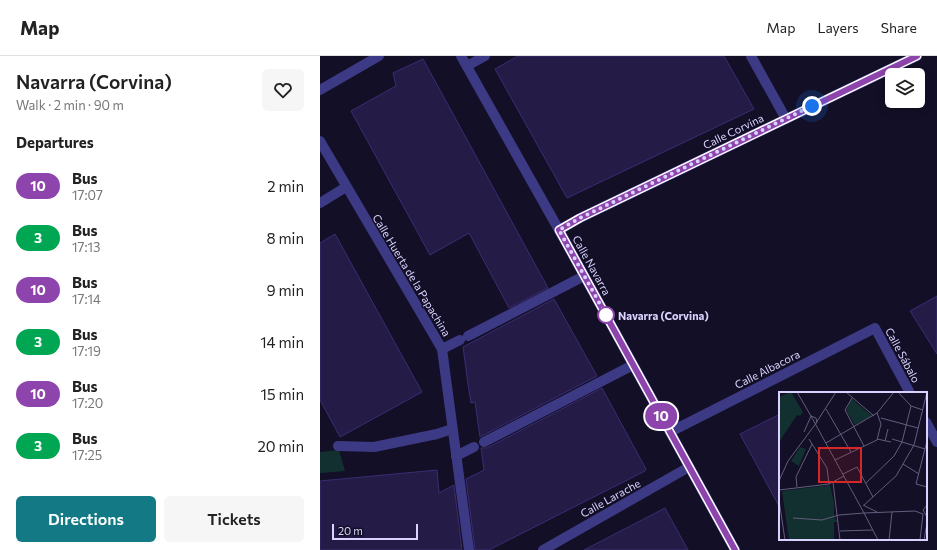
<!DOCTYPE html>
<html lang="en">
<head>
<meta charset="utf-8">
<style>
  :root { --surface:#fff; --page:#f6f6f6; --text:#222; --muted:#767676; --line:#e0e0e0; --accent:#137a85 }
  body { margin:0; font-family:Commissioner,sans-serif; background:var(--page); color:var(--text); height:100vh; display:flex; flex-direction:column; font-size:15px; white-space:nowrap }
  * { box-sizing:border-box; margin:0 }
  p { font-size:13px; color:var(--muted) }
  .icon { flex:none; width:22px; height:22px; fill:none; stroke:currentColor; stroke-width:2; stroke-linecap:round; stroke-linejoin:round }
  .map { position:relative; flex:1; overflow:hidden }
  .sheet { display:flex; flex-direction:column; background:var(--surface); width:320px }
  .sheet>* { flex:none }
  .badge { padding:0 8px; border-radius:13px; font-size:14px; line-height:26px }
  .fabs { position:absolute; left:565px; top:12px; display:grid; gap:8px }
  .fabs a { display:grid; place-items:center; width:40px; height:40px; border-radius:6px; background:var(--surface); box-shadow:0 2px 10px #0003; font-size:20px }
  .scale { position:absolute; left:12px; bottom:10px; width:86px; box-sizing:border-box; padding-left:4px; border:2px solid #d9d4ff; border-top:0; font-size:11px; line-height:14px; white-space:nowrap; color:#d9d4ff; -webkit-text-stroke:3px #130f26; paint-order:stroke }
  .you { position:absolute; width:20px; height:20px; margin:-10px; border:3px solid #fff; border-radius:50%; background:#1a73e8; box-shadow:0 0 0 6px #1a73e833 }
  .map>.badge { position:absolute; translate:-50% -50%; box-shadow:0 0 0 2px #fff }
  h2 { padding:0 16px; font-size:15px; line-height:36px }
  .round { display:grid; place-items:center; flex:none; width:42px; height:42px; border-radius:6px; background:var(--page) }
  .headline { display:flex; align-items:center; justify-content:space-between; height:68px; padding:0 16px }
  h1 { font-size:19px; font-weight:600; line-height:30px }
  .action { display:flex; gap:8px; margin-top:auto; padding:8px 16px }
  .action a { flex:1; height:46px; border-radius:6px; background:var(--accent); color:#fff; font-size:16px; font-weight:600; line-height:46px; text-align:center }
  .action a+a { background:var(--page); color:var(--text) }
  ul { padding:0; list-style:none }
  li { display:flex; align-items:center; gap:12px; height:52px; padding:0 16px }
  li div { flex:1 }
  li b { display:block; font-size:15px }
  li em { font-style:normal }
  li .badge { min-width:44px; font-weight:700; text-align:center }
  header { display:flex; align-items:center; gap:24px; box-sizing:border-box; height:56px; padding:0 20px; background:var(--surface); border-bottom:1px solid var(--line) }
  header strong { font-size:19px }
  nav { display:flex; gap:22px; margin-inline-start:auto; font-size:14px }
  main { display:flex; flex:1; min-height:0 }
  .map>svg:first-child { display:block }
  .green { fill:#12302f }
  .building { fill:#241b47; stroke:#3b2d73 }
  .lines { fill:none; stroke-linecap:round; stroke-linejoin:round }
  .minor { stroke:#3d3a85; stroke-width:10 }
  .line-casing { stroke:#fff; stroke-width:9 }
  .line { stroke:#8e44ad; stroke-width:6 }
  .walk { stroke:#d9d4ff; stroke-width:4; stroke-dasharray:0 7.2 }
  .stop-dot { fill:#fff; stroke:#8e44ad; stroke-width:2 }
  .labels { text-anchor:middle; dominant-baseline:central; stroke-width:3; stroke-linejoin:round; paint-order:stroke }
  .street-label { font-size:11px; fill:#d9d4ff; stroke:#130f26 }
  .stop-label { font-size:11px; font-weight:bold; fill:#d9d4ff; stroke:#130f26; text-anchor:start }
  .inset-road { fill:none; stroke:#625e7d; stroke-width:1 }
  .view { fill:#d62828; fill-opacity:0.15; stroke:#d62828; stroke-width:2 }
  .inset-edge { fill:none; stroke:#d9d4ff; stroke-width:2 }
</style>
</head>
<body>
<header>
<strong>Map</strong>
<nav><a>Map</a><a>Layers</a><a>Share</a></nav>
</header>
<main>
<section class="sheet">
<div class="headline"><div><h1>Navarra (Corvina)</h1><p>Walk · 2 min · 90 m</p></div><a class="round"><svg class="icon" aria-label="heart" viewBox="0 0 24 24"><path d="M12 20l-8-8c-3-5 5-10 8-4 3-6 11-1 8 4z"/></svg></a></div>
<h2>Departures</h2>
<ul>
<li><span class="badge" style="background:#8e44ad;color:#fff">10</span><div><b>Bus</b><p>17:07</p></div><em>2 min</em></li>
<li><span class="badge" style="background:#00a651;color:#fff">3</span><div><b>Bus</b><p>17:13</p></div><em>8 min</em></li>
<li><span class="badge" style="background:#8e44ad;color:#fff">10</span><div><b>Bus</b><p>17:14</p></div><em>9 min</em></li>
<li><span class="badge" style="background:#00a651;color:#fff">3</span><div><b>Bus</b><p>17:19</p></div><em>14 min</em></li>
<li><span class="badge" style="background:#8e44ad;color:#fff">10</span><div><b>Bus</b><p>17:20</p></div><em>15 min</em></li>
<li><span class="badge" style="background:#00a651;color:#fff">3</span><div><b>Bus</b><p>17:25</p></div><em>20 min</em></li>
</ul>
<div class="action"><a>Directions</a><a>Tickets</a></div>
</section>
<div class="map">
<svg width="617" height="494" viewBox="0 0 617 494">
  <rect width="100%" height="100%" fill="#130f26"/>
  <path class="green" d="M19 394 25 415 0 417V396Z"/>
  <g class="building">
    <path d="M198 0H404L434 53 247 142 175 13Z"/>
    <path d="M103 3 228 232 189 252 149 177 110 199 31 55 76 30 73 17Z"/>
    <path d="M15 178 102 336 20 381 0 344V187Z"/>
    <path d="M617 240V298L590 255Z"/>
    <path d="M234 243 277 320 160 381 155 346 151 347 148 328 143 291Z"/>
    <path d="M282 332 326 413 325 415 169 494H155L146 423 164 414 161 392H167Z"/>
    <path d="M460 358V452L420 378Z"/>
    <path d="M117 414 119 437 134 429 142 494H0V425Z"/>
    <path d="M345 452 368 494H264Z"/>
  </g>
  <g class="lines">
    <g class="minor">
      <path d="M141 0 239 174 415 494"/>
      <path d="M431 0 466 63"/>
      <path d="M147 10 165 0"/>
      <path d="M0 34 59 0"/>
      <path d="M0 85 122 293 149 494"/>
      <path d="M0 147 26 131"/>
      <path d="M239 174 260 162 597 0"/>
      <path d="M148 280 264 220"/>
      <path d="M122 293 140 284"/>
      <path d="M606 366 617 386"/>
      <path d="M350 376 555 272 590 337"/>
      <path d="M164 386 313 309"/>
      <path d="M18 390 54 391 117 378 132 373"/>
      <path d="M136 400 154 391"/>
      <path d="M223 494 369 411"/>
    </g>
  </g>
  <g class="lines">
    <defs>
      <path id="line" d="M415 494 239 174 260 162 597 0"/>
    </defs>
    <use href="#line" class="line-casing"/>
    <use href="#line" class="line"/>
    <path class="walk" d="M286 259 239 174 260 162 492 50"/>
  </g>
  <circle class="stop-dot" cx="286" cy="259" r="8"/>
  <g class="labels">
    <g class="street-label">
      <text transform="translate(413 75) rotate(-26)">Calle Corvina</text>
      <text transform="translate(272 209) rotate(61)">Calle Navarra</text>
      <text transform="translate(92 219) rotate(59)">Calle Huerta de la Papachina</text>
      <text transform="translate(583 299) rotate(62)">Calle Sábalo</text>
      <text transform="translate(447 313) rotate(-27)">Calle Albacora</text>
      <text transform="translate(290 442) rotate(-29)">Calle Larache</text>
    </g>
    <g class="stop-label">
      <text x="298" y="259">Navarra (Corvina)</text>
    </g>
  </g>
  <g transform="translate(459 336)">
    <rect width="148" height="148" fill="#130f26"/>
    <path d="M12 0 24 20 21 24 18 23 0 50V5ZM73 7 93 24 76 33 67 18ZM21 55 27 57 20 74 12 69ZM51 93 55 110V125L59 130H55V148H10L3 99Z" fill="#12302f"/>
    <path class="inset-road" d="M18 0 32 24M67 0 95 24M119 0 132 14 144 18M73 6 66 18 85 54M47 17 72 60M32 24 85 121 136 119 144 122M102 26 139 36M37 31 57 0M25 40 32 24M30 47 48 76 50 92M98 47 112 50M113 47 146 57M106 49 109 37M148 49 137 92 148 95M47 51 98 21M56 68 98 48 102 32 98 21 115 0M124 72 140 82M64 82 78 75 94 105M0 89 9 69 38 30 37 26 32 24M54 90 61 148M87 91 115 64 123 50 132 14M18 95 17 85 33 52M0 98 50 92 65 84M0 108 6 148M84 113 98 120M85 113 117 84 124 72 135 53 148 0M148 113 144 118 148 125M85 121 99 148M14 126 43 128 60 123 85 121M61 139 94 138M110 148 113 120M141 148 144 122M145 148 148 131"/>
    <path class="view" d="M40 56H82V90H40Z"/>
    <rect width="148" height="148" class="inset-edge"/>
  </g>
</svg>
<div class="fabs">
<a><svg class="icon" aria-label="layers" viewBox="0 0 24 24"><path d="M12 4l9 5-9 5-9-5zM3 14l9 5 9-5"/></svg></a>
</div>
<div class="scale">20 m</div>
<div class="you" style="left:492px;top:50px"></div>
<b class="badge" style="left:341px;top:360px;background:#8e44ad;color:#fff">10</b>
</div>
</main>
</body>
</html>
